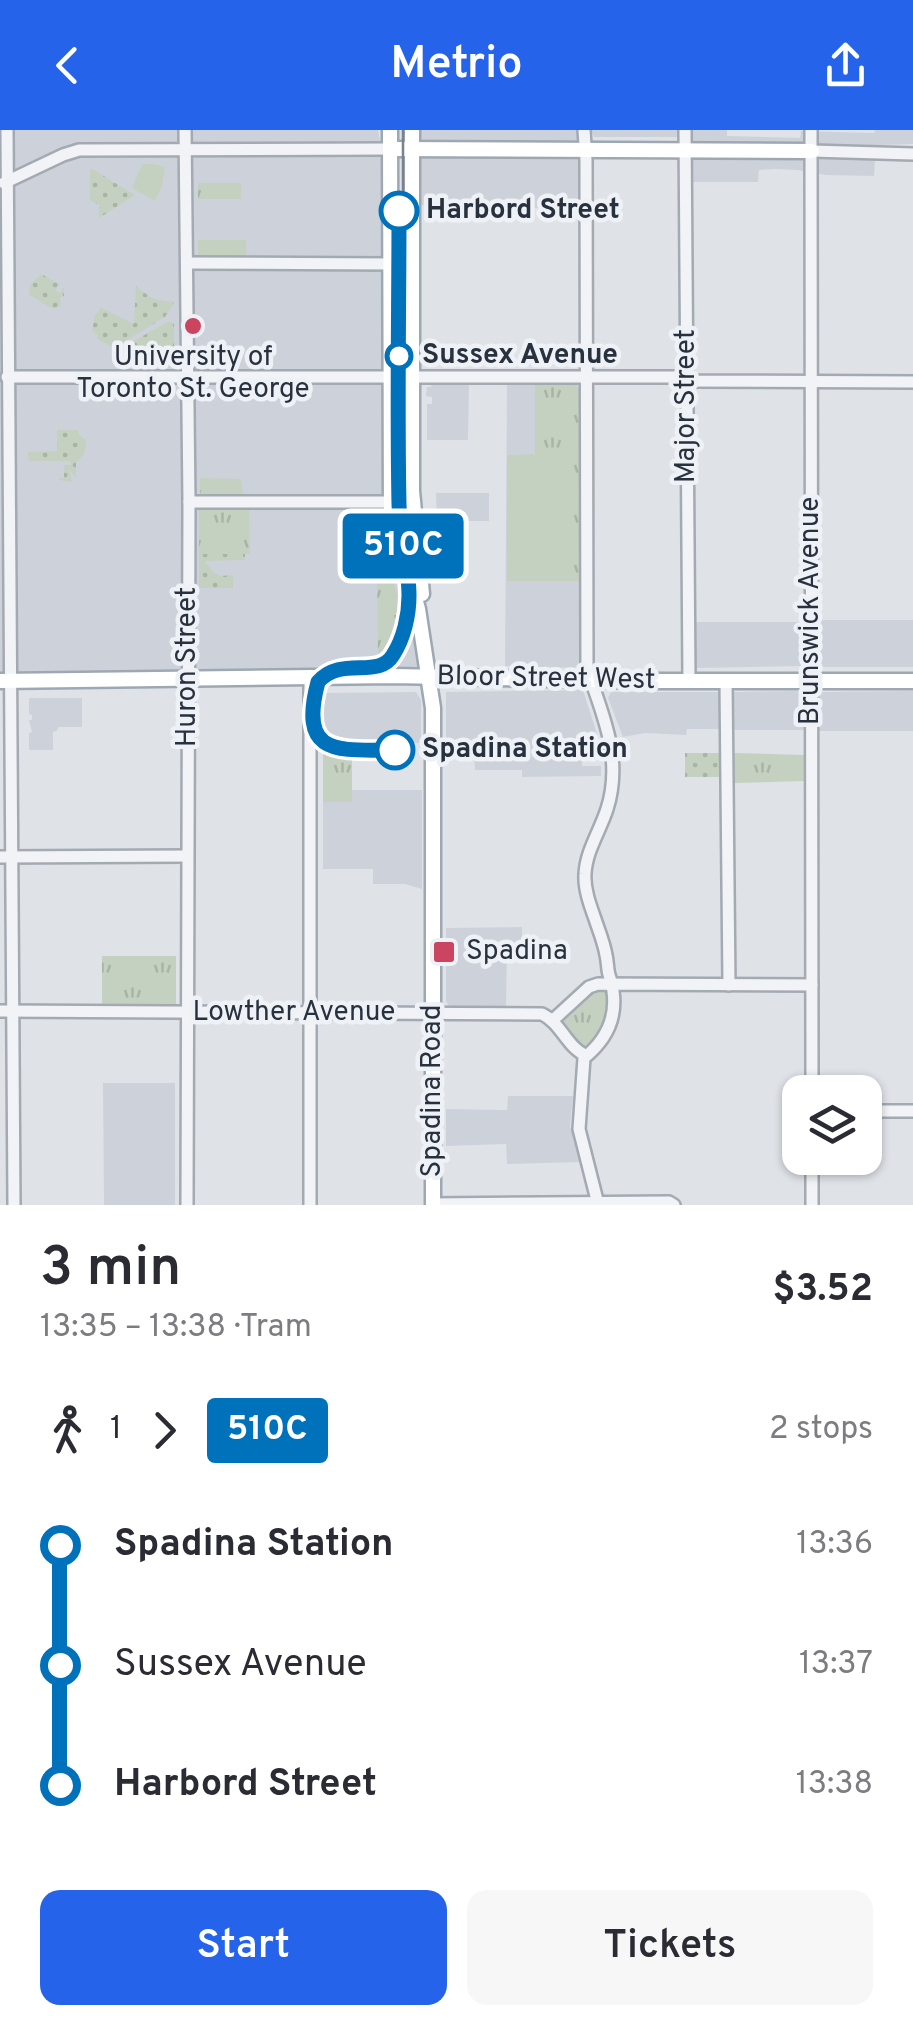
<!DOCTYPE html>
<html lang="en">
<head>
<meta charset="utf-8">
<style>
  :root { --surface:#fff; --page:#f7f7f7; --text:#2b2b33; --muted:#7c7c81; --accent:#2563eb }
  body { margin:0; font-family:Overpass,sans-serif; background:var(--page); color:var(--text); height:100vh; display:flex; flex-direction:column; font-size:38px; white-space:nowrap }
  * { box-sizing:border-box; margin:0 }
  p { font-size:32px; color:var(--muted) }
  .icon { flex:none; width:55px; height:55px; fill:none; stroke:currentColor; stroke-width:2; stroke-linecap:round; stroke-linejoin:round }
  .map { position:relative; height:1075px; overflow:hidden }
  .sheet { display:flex; flex-direction:column; background:var(--surface); flex:1 }
  .sheet>* { flex:none }
  .badge { padding:0 20px; border-radius:8px; font-size:35px; line-height:65px }
  .fabs { position:absolute; left:782px; top:945px; display:grid; gap:20px }
  .fabs a { display:grid; place-items:center; width:100px; height:100px; border-radius:20px; background:var(--surface); box-shadow:0 2px 8px #0004; font-size:50px }
  .map>.badge { position:absolute; translate:-50% -50%; box-shadow:0 0 0 5px #fff }
  .legs { display:flex; align-items:center; gap:15px; height:110px; padding:0 40px; font-size:32px }
  .legs p { margin-inline-start:auto }
  .headline { display:flex; align-items:center; justify-content:space-between; height:170px; padding:0 40px }
  h1 { font-size:55px; font-weight:600; line-height:75px }
  .cta { display:flex; gap:20px; margin-top:auto; padding:20px 40px }
  .cta a { flex:1; height:115px; border-radius:20px; background:var(--accent); color:#fff; font-size:40px; font-weight:600; line-height:115px; text-align:center }
  .cta a+a { background:var(--page); color:var(--text) }
  ul { padding:0 40px; list-style:none }
  li { display:flex; align-items:center; gap:35px; height:120px; font-size:38px }
  li i { display:grid; place-items:center; width:15px; height:100%; margin:0 12px; background:currentColor }
  li i::after { content:''; width:25px; height:25px; margin:-12px; border:8px solid; border-radius:50%; background:var(--surface) }
  li p { margin-inline-start:auto }
  li:first-child i { background:linear-gradient(#0000 50%,currentColor 0) }
  li:last-child i { background:linear-gradient(currentColor 50%,#0000 0) }
  header { display:flex; justify-content:space-between; align-items:center; height:130px; padding:0 40px; background:var(--accent); color:#fff; font-size:45px; font-weight:600 }
  .map>svg:first-child { display:block }
  .built { fill:#cdd2da }
  .grass { fill:url(#grass-dots) }
  .park { fill:url(#park-tufts) }
  .garden { fill:#c5d1c0 }
  .lines { fill:none; stroke-linecap:round; stroke-linejoin:round }
  .minor-casing { stroke:#a4aab2; stroke-width:16 }
  .major-casing { stroke:#9ea8b3; stroke-width:19 }
  .minor { stroke:#f1f3f6; stroke-width:11 }
  .major { stroke:#fff; stroke-width:14 }
  .tram { stroke:#788391; stroke-width:2.5 }
  .line-1-casing { stroke:#fff; stroke-width:22 }
  .line-1 { stroke:#0072bc; stroke-width:15 }
  .stop-1-dot { fill:#fff; stroke:#0072bc; stroke-width:5 }
  .poi-dot { fill:#cb4561; stroke:#eef1f5; stroke-width:4 }
  .labels { text-anchor:middle; dominant-baseline:central; stroke-width:9; stroke-linejoin:round; paint-order:stroke }
  .stop-label { font-size:28px; font-weight:bold; fill:#28313e; stroke:#eef1f5; text-anchor:start }
  .poi-label { font-size:28px; fill:#28313e; stroke:#eef1f5 }
  .street-label { font-size:28px; fill:#28313e; stroke:#eef1f5 }
</style>
</head>
<body>
<header><svg class="icon" aria-label="back" viewBox="0 0 24 24"><path d="M15 5l-7 7 7 7"/></svg>Metrio<svg class="icon" aria-label="share" viewBox="0 0 24 24"><path d="M12 15V3M7 8l5-5 5 5M5 13v7h14v-7"/></svg></header>
<div class="map">
<svg width="913" height="1075" viewBox="0 0 913 1075">
  <defs>
    <pattern id="grass-dots" width="8" height="8" patternUnits="userSpaceOnUse" patternTransform="scale(2.5)"><rect width="8" height="8" fill="#c5d1c0"/><path d="M2 2h.1M6 6h.1" fill="none" stroke="#a9b4a6" stroke-width="1.8" stroke-linecap="round"/></pattern>
    <pattern id="park-tufts" width="24" height="20" patternUnits="userSpaceOnUse" patternTransform="scale(2.5)"><rect width="24" height="20" fill="#c5d1c0"/><path d="M3 7l-1-3M5 7V3M7 7l1-3M15 17l-1-3M17 17v-4M19 17l1-3" fill="none" stroke="#a9b4a6"/></pattern>
  </defs>
  <rect width="100%" height="100%" fill="#dfe3e8"/>
  <g class="built">
    <path d="M0 0H378L385 37 387 394 406 477 415 490 422 541 0 545Z"/>
    <path d="M416 0H578L584 79 418 75Z"/>
    <path d="M591 0H679V5L677 7H594Z"/>
    <path d="M692 0H727V6L800 8 801 1 874 3 875 0H913V14L876 15 874 46 826 45 797 40 776 39 759 40 758 52H692Z"/>
    <path d="M574 251 581 259 580 531 575 538 505 536 507 252Z"/>
    <path d="M432 253H469L468 310H427V274H432V267L426 266 427 257H431Z"/>
    <path d="M436 363H489V391H437Z"/>
    <path d="M819 490H913V537H823L820 534Z"/>
    <path d="M694 492H805L804 536 697 538 694 534Z"/>
    <path d="M583 560 599 610 589 612 590 622 582 628V636H601V646L522 647V640H475L474 622H446V562Z"/>
    <path d="M804 561 806 566 805 600H734V562Z"/>
    <path d="M913 561V601H819L820 562Z"/>
    <path d="M416 562 421 570V613H366L352 626 351 624H323V563Z"/>
    <path d="M611 562H719L720 599H687L686 605 645 603 623 607 608 568Z"/>
    <path d="M29 568H82V597H58L57 601 53 602V620H29V603L32 602 29 590H32V585L29 584Z"/>
    <path d="M352 660H422V759L405 754H373V739H323V672H352Z"/>
    <path d="M522 797V815H507L506 877 449 876 446 871V798Z"/>
    <path d="M103 953H175V1075H104Z"/>
    <path d="M508 966H573L570 996 581 1032 507 1034 506 1014 446 1016V979L507 980Z"/>
  </g>
  <g class="grass">
    <path d="M90 39 94 40 135 65 99 88V75L90 70Z"/>
    <path d="M41 144 60 154 55 160 60 163 64 157V166L60 168V176L53 179 29 165 30 155Z"/>
    <path d="M136 156C148 167 158 172 173 171L174 173 165 187 114 218 97 209 98 205 92 201 95 184H98L100 177 134 194Z"/>
    <path d="M169 191 174 194V234H142L118 220Z"/>
    <path d="M57 300H78L79 305 86 310C87 318 82 330 76 332V348L69 339 72 352 59 350V348H64V335H71L70 331H29L28 322 57 321Z"/>
    <path d="M199 378H245V430L205 431 212 441 220 446 233 445V458H199Z"/>
    <rect x="685" y="623" width="35" height="24"/>
  </g>
  <g class="park">
    <rect x="198" y="53" width="43" height="16"/>
    <path d="M535 253H575L579 260 581 451H507V325L535 324Z"/>
    <path d="M200 348 241 349 243 364H200Z"/>
    <path d="M199 378H249L250 424H199Z"/>
    <path d="M377 444 391 446C399 466 402 488 409 508L400 529H378Z"/>
    <path d="M734 623 805 625V651L734 653Z"/>
    <path d="M352 624V672H323V624Z"/>
    <rect x="102" y="826" width="74" height="50"/>
    <path d="M595 861H603L610 866V886L592 916 583 918 562 894 563 886Z"/>
  </g>
  <g class="garden">
    <path d="M142 34H154L165 37 162 56 155 71 132 58Z"/>
    <rect x="198" y="110" width="48" height="16"/>
    <path d="M507 325H573L572 451H507Z"/>
  </g>
  <g class="lines">
    <defs>
      <g id="minor">
        <path d="M7 0 14 1075"/>
        <path d="M185 0 189 372 187 1075"/>
        <path d="M584 0 586 30 587 539C603 585 623 629 607 679 600 701 586 721 585 744 584 759 590 775 595 789 599 801 604 813 606 825 608 833 607 841 610 848 620 881 610 907 584 928L579 999 598 1074"/>
        <path d="M685 0 689 551"/>
        <path d="M811 0 812 962"/>
        <path d="M812 21 913 24"/>
        <path d="M4 53 63 25 79 20 390 19"/>
        <path d="M187 133 390 134"/>
        <path d="M7 247H680L693 251 913 252"/>
        <path d="M189 372H391"/>
        <path d="M310 548V1075"/>
        <path d="M726 551 729 855"/>
        <path d="M0 727 187 726"/>
        <path d="M0 881 542 884C561 893 567 917 585 925"/>
        <path d="M553 890 589 857 598 854 812 855"/>
        <path d="M865 981H913"/>
        <path d="M433 1074 669 1072 674 1075"/>
        <path d="M812 1075V1028"/>
      </g>
      <g id="major">
        <path d="M390 0 391 394 398 439"/>
        <path d="M412 0V361L422 464"/>
        <path d="M390 19 812 21"/>
        <path d="M404 427 418 479 433 578V1075"/>
        <path d="M0 551 393 546 660 551H913"/>
      </g>
    </defs>
    <use href="#minor" class="minor-casing"/>
    <use href="#major" class="major-casing"/>
    <use href="#minor" class="minor"/>
    <use href="#major" class="major"/>
    <path class="tram" d="M403 0V247L404 374 407 404"/>
  </g>
  <g class="lines">
    <defs>
      <path id="line-1" d="M395 620C338 620 298 627 318 552 342 525 378 550 393 525 404 508 409 485 409 466 409 435 400 405 399 374 397 276 399 179 399 81"/>
    </defs>
    <use href="#line-1" class="line-1-casing"/>
    <use href="#line-1" class="line-1"/>
  </g>
  <g class="stop-1-dot">
    <circle cx="399" cy="81" r="18"/>
    <circle cx="399" cy="226" r="12"/>
    <circle cx="395" cy="620" r="18"/>
  </g>
  <g class="poi-dot">
    <circle cx="193" cy="196" r="10"/>
    <rect x="432" y="810" width="24" height="24" rx="5"/>
  </g>
  <g class="labels">
    <g class="stop-label">
      <text x="426" y="81">Harbord Street</text>
      <text x="422" y="226">Sussex Avenue</text>
      <text x="422" y="620">Spadina Station</text>
    </g>
    <g class="poi-label">
      <text x="193" y="228">University of<tspan x="193" dy="32">Toronto St. George</tspan></text>
      <text x="466" y="822" text-anchor="start">Spadina</text>
    </g>
    <g class="street-label">
      <text transform="translate(687 276) rotate(-90)">Major Street</text>
      <text transform="translate(811 481) rotate(-90)">Brunswick Avenue</text>
      <text transform="translate(188 537) rotate(-90)">Huron Street</text>
      <text transform="translate(546 549) rotate(1)">Bloor Street West</text>
      <text x="294" y="883">Lowther Avenue</text>
      <text transform="translate(433 961) rotate(-90)">Spadina Road</text>
    </g>
  </g>
</svg>
<div class="fabs">
<a><svg class="icon" aria-label="layers" viewBox="0 0 24 24"><path d="M12 4l9 5-9 5-9-5zM3 14l9 5 9-5"/></svg></a>
</div>
<b class="badge" style="left:403px;top:416px;background:#0072bc;color:#fff">510C</b>
</div>
<section class="sheet">
<div class="headline"><div><h1>3 min</h1><p>13:35 – 13:38 · Tram</p></div><b>$3.52</b></div>
<div class="legs"><svg class="icon" aria-label="walk" viewBox="0 0 24 24"><circle cx="13" cy="4" r="2"/><path d="M13 8l-2 6 4 7M11 14l-3 7M7 12l3-4h3l4 4"/></svg>1<svg class="icon" aria-label="forward" viewBox="0 0 24 24"><path d="M9 5l7 7-7 7"/></svg><b class="badge" style="background:#0072bc;color:#fff">510C</b><p>2 stops</p></div>
<ul>
<li><i style="color:#0072bc"></i><b>Spadina Station</b><p>13:36</p></li>
<li><i style="color:#0072bc"></i><span>Sussex Avenue</span><p>13:37</p></li>
<li><i style="color:#0072bc"></i><b>Harbord Street</b><p>13:38</p></li>
</ul>
<div class="cta"><a>Start</a><a>Tickets</a></div>
</section>
</body>
</html>
